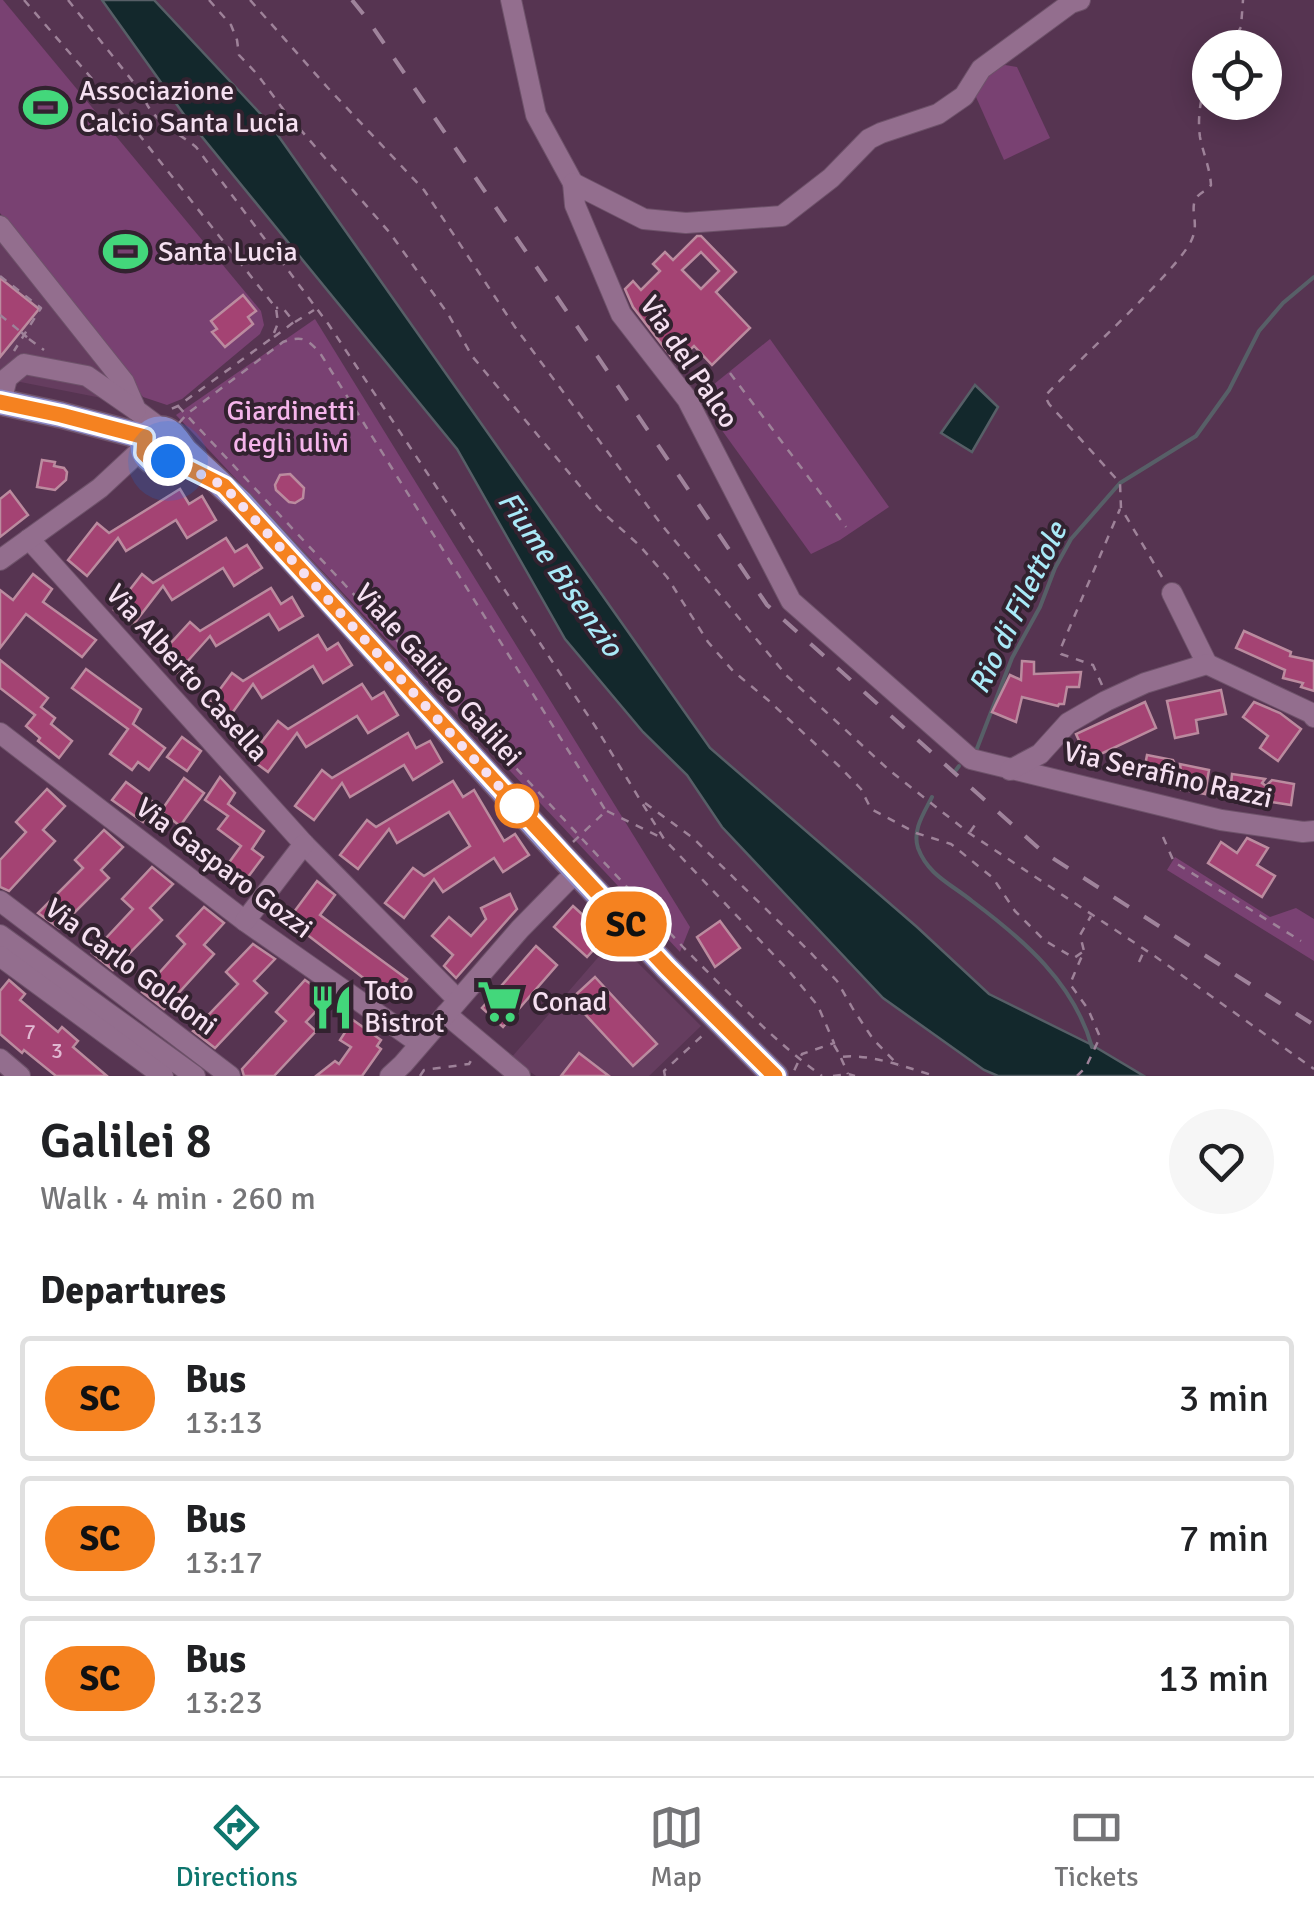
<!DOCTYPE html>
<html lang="en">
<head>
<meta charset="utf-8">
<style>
  :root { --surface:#fff; --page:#f6f6f6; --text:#202124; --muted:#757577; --line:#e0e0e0; --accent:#0f766e }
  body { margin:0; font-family:Signika,sans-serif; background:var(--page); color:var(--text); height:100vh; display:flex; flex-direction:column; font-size:38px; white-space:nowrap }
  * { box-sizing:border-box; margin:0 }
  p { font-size:32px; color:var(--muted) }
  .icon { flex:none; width:55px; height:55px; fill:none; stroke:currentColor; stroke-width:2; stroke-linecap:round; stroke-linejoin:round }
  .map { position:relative; height:1076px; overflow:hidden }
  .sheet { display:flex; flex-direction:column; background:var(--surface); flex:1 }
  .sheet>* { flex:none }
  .badge { padding:0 20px; border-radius:32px; font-size:35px; line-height:65px }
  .buttons { position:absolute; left:1192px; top:30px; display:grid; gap:20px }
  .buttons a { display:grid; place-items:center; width:90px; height:90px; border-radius:50%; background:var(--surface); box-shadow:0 5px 25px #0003; font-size:50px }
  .you { position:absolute; width:50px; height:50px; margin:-25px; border:8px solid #fff; border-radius:50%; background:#1a73e8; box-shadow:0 0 0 15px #1a73e833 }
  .map>.badge { position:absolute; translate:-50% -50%; box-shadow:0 0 0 5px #fff }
  h2 { padding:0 40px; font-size:38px; line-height:90px }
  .round { display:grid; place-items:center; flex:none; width:105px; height:105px; border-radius:52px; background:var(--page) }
  .overview { display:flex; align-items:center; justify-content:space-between; height:170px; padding:0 40px }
  h1 { font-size:48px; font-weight:600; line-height:75px }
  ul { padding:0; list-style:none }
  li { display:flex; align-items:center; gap:30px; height:125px; margin:0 20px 15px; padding:0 20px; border:5px solid var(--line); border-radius:10px }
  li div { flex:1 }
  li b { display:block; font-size:38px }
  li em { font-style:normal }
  li .badge { min-width:110px; font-weight:700; text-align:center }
  .dock { display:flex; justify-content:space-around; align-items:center; height:140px; border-top:2px solid var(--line); background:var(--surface); font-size:28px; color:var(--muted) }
  .dock a { display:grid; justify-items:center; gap:5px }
  .dock .on { color:var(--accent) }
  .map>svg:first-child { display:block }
  .built { fill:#653d5f }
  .green { fill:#794172 }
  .water { fill:#13282c; stroke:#575f67; stroke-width:2.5 }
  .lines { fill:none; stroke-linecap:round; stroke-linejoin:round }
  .stream { stroke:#575f67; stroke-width:4 }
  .building { fill:#a44373; stroke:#bb8b9f; stroke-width:2.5; fill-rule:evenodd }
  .minor-casing { stroke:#6e526a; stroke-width:22 }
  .major-casing { stroke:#6e526a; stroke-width:28 }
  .path { stroke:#9e8299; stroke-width:2.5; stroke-dasharray:8 8; stroke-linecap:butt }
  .minor { stroke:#936e8e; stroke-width:20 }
  .major { stroke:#8e8bc8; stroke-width:25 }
  .rail { stroke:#9f839b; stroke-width:4; stroke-dasharray:18 18; stroke-linecap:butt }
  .path-bridge { stroke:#9e8299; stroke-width:2.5; stroke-dasharray:8 8; stroke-linecap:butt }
  .line-casing { stroke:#fff; stroke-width:22 }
  .line { stroke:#f58220; stroke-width:15 }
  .walk { stroke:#f5e0f1; stroke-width:10; stroke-dasharray:0 18 }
  .stop-dot { fill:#fff; stroke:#f58220; stroke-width:5 }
  .labels { text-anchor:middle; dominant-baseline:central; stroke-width:8; stroke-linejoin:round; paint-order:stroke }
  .number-label { font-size:22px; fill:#e1b9d2 }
  .poi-label { font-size:28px; fill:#f5e0f1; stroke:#32222f; text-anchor:start }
  .street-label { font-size:28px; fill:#f5e0f1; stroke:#32222f }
  .park-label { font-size:28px; fill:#f5b5eb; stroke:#32222f }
  .water-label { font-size:30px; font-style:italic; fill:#a9e9f7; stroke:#32222f }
</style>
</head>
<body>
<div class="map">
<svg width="1314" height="1076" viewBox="0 0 1314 1076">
  <rect width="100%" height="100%" fill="#563451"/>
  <g class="built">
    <path d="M0 223 124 388 117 401 0 378Z"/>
    <path d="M614 939 701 1026 649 1076H536L511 1058Z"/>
  </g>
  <g class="green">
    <path d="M0 0H3L261 311 264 325 260 334 182 399 167 405 143 397 0 213Z"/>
    <path d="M1005 65 1017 67 1050 138 1004 160 972 88 984 73Z"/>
    <path d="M315 319 690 927 680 952 176 415Z"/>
    <path d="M770 339 889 507 840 540 811 554 698 397Z"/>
    <path d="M1175 857 1270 917 1296 908 1314 919V961L1167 870Z"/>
  </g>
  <g class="water">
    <path d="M102 0H154L270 124 710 748 917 927 989 994 1092 1045 1144 1076H998L984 1070 883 998 722 827 687 775 643 732 565 639 457 449 185 116Z"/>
    <path d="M975 385 998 407 972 452 941 433Z"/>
  </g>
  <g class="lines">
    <g class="stream">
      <path d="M976 751 1012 658 1040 607 1055 568 1071 539 1120 483 1196 436 1229 390 1259 331 1283 303 1314 277"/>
      <path d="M956 770 959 766"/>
      <path d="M932 797C924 813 912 830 918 848 928 875 951 884 972 901 1024 940 1074 983 1092 1047"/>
    </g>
  </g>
  <g class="building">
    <path d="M697 236H701L736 272 716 292 750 328 712 365 694 346 676 363 633 307 625 289 633 281 641 290 660 271 653 264 665 252 673 260ZM701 252 719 271 701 289 682 270Z"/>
    <path d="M0 278 39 309 0 357Z"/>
    <path d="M243 295 256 311 248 317 253 324 225 347 212 332 217 329 211 321Z"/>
    <path d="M42 460 55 462 54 466 64 468 67 472 66 480 55 490 37 487Z"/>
    <path d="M290 474 304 488 303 498 295 503 289 502 276 490 275 485 280 475Z"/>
    <path d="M180 489 189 504 202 496 216 520 187 538 176 520 126 551 118 538 87 576 68 560 97 523 109 533Z"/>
    <path d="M10 491 28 515 0 537V499Z"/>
    <path d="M226 538 235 552 247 545 262 568 234 586 223 568 172 600 163 586 133 625 114 610 142 574 153 583Z"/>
    <path d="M33 574 52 589 43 602 96 640 82 657 26 614 0 648V590L13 600Z"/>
    <path d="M271 588 281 604 292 597 303 616 279 630 269 614 216 646 210 636 177 673 159 656 190 622 200 631Z"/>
    <path d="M1244 631 1291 652 1290 656 1314 661V691L1301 687 1303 683 1283 678 1285 670 1236 648Z"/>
    <path d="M318 635 327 650 338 643 352 665 323 683 313 666 262 698 253 684 225 723 206 708 232 673 243 681Z"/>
    <path d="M0 660 48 698 41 707 55 718 51 724 72 741 59 758 38 741 40 738 26 726 35 715 0 688Z"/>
    <path d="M1022 661 1034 662V674L1081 672 1079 687H1067L1064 704H1059L1058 706 1022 697 1016 722 992 712 1010 675 1021 680Z"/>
    <path d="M86 669 141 709 133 724 165 748 149 770 138 762 132 770 110 754 128 729 72 688Z"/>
    <path d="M362 684 372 699 384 692 398 715 368 733 357 716 306 747 297 733 268 772 249 758 278 721 288 729Z"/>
    <path d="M1221 690 1226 714 1196 720 1198 733 1175 738 1167 701Z"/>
    <path d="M1145 702 1156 728 1088 760 1076 734Z"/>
    <path d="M1254 702 1280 713 1301 729 1278 761 1260 748 1268 736 1243 717Z"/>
    <path d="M408 733 416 748 430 741 442 762 413 780 404 765 350 797 342 783 314 820 295 806 322 770 332 778Z"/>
    <path d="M182 737 201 751 187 771 167 757Z"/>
    <path d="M1147 755 1173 760 1179 773 1181 772 1180 764 1209 770 1205 794 1169 787 1170 782 1143 777Z"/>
    <path d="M1232 774 1265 779 1262 783 1266 786 1272 780 1294 784 1291 805 1265 801 1264 804 1225 798 1227 784 1231 785Z"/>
    <path d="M220 777 235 793 228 804 264 831 252 849 263 857 239 889 220 875 241 846 218 829 228 816 205 800Z"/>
    <path d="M184 778 204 793 180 826 161 811Z"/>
    <path d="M453 781 463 797 474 790 504 841 515 834 529 855 503 872 494 858 443 892 434 879 404 918 385 903 413 868 424 876 470 846 449 812 397 843 389 829 358 869 340 855 367 820 376 827Z"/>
    <path d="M126 782 156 804 143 822 112 800Z"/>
    <path d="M47 789 65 806 43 830 55 841 9 891 0 887V860L26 832 16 822Z"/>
    <path d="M104 830 123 847 101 870 109 878 59 928 38 913 83 868 75 860Z"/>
    <path d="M1247 838 1268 848 1257 865 1275 876 1262 897 1208 863 1221 842 1237 853Z"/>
    <path d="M152 867 173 884 150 908 162 920 113 970 92 953 133 909 122 899Z"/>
    <path d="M317 881 335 895 320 915 407 979 392 1000 288 920Z"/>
    <path d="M510 894 517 909 456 978 444 966 453 955 432 936 449 917 471 936 486 919 481 908Z"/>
    <path d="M573 906 606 936 587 957 554 927Z"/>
    <path d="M204 907 224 923 204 945 214 954 164 1009 142 992 185 944 177 936Z"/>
    <path d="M720 921 740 948 715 967 697 937Z"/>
    <path d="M253 944 275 959 254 981 267 993 215 1048 193 1031 238 984 226 972Z"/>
    <path d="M536 946 557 965 503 1027 482 1008Z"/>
    <path d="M595 977 657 1044 633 1066 571 999Z"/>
    <path d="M9 980 25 994 20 1000 58 1032 62 1027 78 1041 73 1047 107 1076H56L24 1050 22 1053 0 1034V991Z"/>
    <path d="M305 980 329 997 306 1022 316 1031 274 1076H244L242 1069 286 1021 276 1012Z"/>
    <path d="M353 1020 381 1040 377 1046 381 1049 362 1076H316L335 1061 339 1064 351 1047 340 1040Z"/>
    <path d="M579 1053 609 1076H561Z"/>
  </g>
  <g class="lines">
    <defs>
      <g id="minor">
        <path d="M511 0 536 115 573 183"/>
        <path d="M1080 0 1071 3 981 69 964 96 938 114 881 133 869 139 831 178 782 216 686 223 644 219 573 183 575 205 621 314 687 399 791 601 971 759 1221 820 1303 832 1314 831"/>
        <path d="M0 226 124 382 136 410 160 428"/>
        <path d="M1 402 7 378 24 364 87 376 136 410"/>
        <path d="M29 539 304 844 458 1000"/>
        <path d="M0 560 100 488 143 448"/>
        <path d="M1172 593 1207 664"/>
        <path d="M0 733 245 921 419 1043"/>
        <path d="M1010 770 1040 754 1068 723 1106 701 1145 683 1207 664 1311 713 1314 717"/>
        <path d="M0 901 230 1076"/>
        <path d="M245 921 304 844"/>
        <path d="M0 935 195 1076"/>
        <path d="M0 956 163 1076"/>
        <path d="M446 1014 520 1076"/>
        <path d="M0 1059 20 1076"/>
        <path d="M390 1076 403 1064 520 929 566 882 579 873"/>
      </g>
      <g id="major">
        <path d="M0 402 61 415 145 437"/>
        <circle cx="160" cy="446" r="17"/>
        <path d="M177 440 185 451 241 503 561 855 667 968 775 1076"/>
      </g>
    </defs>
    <use href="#minor" class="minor-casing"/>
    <use href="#major" class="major-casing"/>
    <g class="path">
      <path d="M24 0 125 117 276 308 278 323 272 338 178 406 166 411"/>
      <path d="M68 0 142 93C150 120 176 131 196 147L329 325 595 726 664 839 789 971 818 1006 834 1043 802 1054 794 1071"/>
      <path d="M209 0 231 25 237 40 239 55 257 74 286 113 390 233 448 314 472 356 599 509 639 545 667 577 708 642 733 671 768 700 839 766 861 789 871 809 916 833 951 844 993 878 1015 911 1044 940 1074 958 1084 951"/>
      <path d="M250 0 328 88 424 190 515 327 661 524 787 676 889 770 969 833 1156 957 1314 1069"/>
      <path d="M1229 48 1241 27 1243 0"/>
      <path d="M0 276 41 308 14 351"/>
      <path d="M0 315 21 332"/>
      <path d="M295 322 314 310"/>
      <path d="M274 337 294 322 282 307 276 308"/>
      <path d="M29 339 44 350"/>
      <path d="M730 373 846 527"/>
      <path d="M178 406 684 948C728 992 771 1039 822 1076"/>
      <path d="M179 423 187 414 283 342C303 335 307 339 320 353L606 811 573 842"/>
      <path d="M1162 577 1121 508 1120 483 1049 404 1045 396C1079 360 1116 327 1149 292 1163 277 1178 262 1189 245 1201 225 1190 214 1195 200 1198 193 1207 191 1211 185 1210 168 1203 153 1200 137 1197 117 1201 91 1210 74"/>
      <path d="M1102 685 1093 665 1061 654 1060 650 1120 509"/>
      <path d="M645 803 693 838 810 952 837 981 853 1009 873 1039 899 1066"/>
      <path d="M607 811 662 838"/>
      <path d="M970 832 979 819"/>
      <path d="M1163 837 1174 862 1301 941"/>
      <path d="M1139 962 1144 951"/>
      <path d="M834 1045 841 1057C869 1053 908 1068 935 1076"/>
      <path d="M841 1058 848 1074"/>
      <path d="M420 1076 424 1070 469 1064 472 1059"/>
      <path d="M665 1076 664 1071 703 1035"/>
      <path d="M833 1076 848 1074 855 1076"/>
      <path d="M1077 1076 1086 1067 1100 1037 1088 1009 1070 984 1084 951 1080 935 1091 916"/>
    </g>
    <use href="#minor" class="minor"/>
    <use href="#major" class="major"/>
    <path class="rail" d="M352 0 368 20 767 605 1043 852 1314 1025"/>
    <path class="path-bridge" d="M21 332 29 339"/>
  </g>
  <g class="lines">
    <defs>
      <path id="line" d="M0 402 61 415 145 437 144 453 151 460 180 464 224 486 562 855 667 968 775 1076"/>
    </defs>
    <use href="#line" class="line-casing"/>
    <use href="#line" class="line"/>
    <path class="walk" d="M168 461 180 464 224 486 517 806"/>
  </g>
  <defs>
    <symbol id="stadium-bare" viewBox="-9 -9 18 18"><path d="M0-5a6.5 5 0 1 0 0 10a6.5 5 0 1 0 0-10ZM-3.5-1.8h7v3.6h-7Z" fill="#43d77b" stroke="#32222f" stroke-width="2.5" paint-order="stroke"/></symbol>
    <symbol id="supermarket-bare" viewBox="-9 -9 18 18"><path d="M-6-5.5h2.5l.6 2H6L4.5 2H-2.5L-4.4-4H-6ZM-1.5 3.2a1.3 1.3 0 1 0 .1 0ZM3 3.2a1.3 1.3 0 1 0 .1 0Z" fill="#43d77b" stroke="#32222f" stroke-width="2.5" paint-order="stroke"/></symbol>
    <symbol id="restaurant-bare" viewBox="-9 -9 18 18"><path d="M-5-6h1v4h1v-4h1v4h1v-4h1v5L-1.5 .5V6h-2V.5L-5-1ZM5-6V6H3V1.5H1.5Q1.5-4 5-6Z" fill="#43d77b" stroke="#32222f" stroke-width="2.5" paint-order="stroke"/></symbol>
  </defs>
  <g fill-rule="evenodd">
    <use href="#stadium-bare" x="14" y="76" width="63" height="63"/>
    <use href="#stadium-bare" x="94" y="220" width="63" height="63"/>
    <use href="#supermarket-bare" x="468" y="970" width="63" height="63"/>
    <use href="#restaurant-bare" x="300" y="976" width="63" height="63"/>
  </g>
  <circle class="stop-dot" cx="517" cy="806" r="20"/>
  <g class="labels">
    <g class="number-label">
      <text x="30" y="1031">7</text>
      <text x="57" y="1050">3</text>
    </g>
    <g class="poi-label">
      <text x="79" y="91">Associazione<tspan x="79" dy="32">Calcio Santa Lucia</tspan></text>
      <text x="158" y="252">Santa Lucia</text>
      <text x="364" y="991">Toto<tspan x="364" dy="32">Bistrot</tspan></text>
      <text x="532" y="1002">Conad</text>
    </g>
    <g class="street-label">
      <text transform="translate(689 362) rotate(56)">Via del Palco</text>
      <text transform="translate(187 673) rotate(48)">Via Alberto Casella</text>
      <text transform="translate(438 675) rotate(48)">Viale Galileo Galilei</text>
      <text transform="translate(1168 775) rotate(13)">Via Serafino Razzi</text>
      <text transform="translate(224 868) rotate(37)">Via Gasparo Gozzi</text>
      <text transform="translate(131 967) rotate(37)">Via Carlo Goldoni</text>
    </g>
    <g class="park-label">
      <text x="291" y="411">Giardinetti<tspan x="291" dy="32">degli ulivi</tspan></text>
    </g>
    <g class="water-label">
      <text transform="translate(560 574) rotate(55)">Fiume Bisenzio</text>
      <text transform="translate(1018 608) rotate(-64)">Rio di Filettole</text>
    </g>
  </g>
</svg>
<div class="buttons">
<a><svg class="icon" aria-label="locate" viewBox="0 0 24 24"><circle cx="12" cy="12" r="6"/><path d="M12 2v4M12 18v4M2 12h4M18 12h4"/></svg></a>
</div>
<div class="you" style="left:168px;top:461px"></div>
<b class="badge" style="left:626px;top:924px;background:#f58220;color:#111">SC</b>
</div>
<section class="sheet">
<div class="overview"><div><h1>Galilei 8</h1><p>Walk · 4 min · 260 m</p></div><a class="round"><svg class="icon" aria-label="heart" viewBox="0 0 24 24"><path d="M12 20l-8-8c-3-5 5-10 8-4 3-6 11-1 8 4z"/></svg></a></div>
<h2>Departures</h2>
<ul>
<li><span class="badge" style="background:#f58220;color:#111">SC</span><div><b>Bus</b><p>13:13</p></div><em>3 min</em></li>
<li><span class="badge" style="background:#f58220;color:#111">SC</span><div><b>Bus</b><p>13:17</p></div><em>7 min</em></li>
<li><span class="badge" style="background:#f58220;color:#111">SC</span><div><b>Bus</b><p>13:23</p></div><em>13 min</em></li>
</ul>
</section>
<nav class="dock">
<a class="on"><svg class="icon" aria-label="directions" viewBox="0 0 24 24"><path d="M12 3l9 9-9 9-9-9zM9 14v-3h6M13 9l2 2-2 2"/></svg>Directions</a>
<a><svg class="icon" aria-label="map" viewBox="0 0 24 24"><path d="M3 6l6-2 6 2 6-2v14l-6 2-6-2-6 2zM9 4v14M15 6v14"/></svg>Map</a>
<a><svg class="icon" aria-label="tickets" viewBox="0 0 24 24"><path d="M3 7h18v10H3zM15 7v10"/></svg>Tickets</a>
</nav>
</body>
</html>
